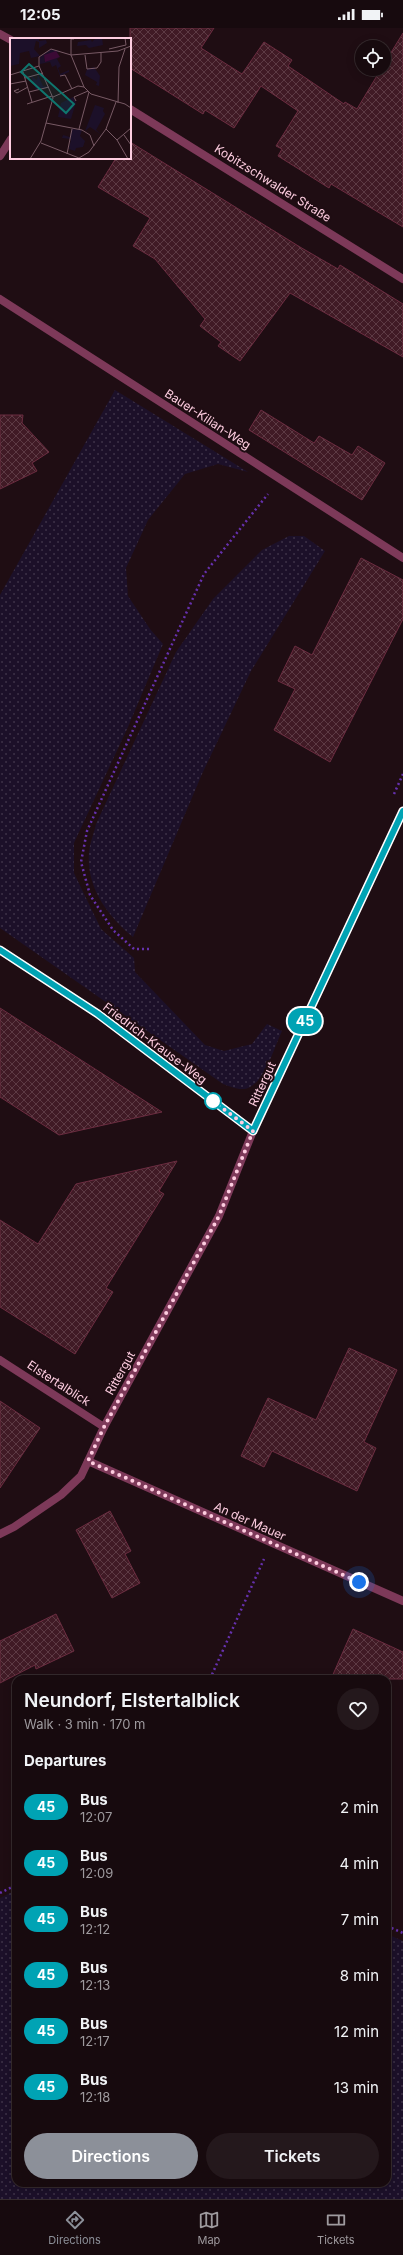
<!DOCTYPE html>
<html lang="en">
<head>
<meta charset="utf-8">
<style>
  :root { --surface:#170a0e; --page:#24181c; --text:#f1f3f6; --muted:#9e9a9e; --line:#362b2e; --accent:#8c9099 }
  body { margin:0; font-family:Inter,sans-serif; background:var(--page); color:var(--text); height:100vh; display:flex; flex-direction:column; font-size:15px; white-space:nowrap }
  * { box-sizing:border-box; margin:0 }
  p { font-size:13px; color:var(--muted) }
  .icon { flex:none; width:22px; height:22px; fill:none; stroke:currentColor; stroke-width:2; stroke-linecap:round; stroke-linejoin:round }
  .map { position:relative; flex:1; overflow:hidden }
  .sheet { position:absolute; left:12px; top:1647px; width:379px; height:512px; display:flex; flex-direction:column; background:var(--surface); border-radius:12px; box-shadow:0 2px 10px #0003,0 0 0 1px var(--line) }
  .sheet>* { flex:none }
  .badge { padding:0 8px; border-radius:13px; font-size:14px; line-height:26px }
  .buttons { position:absolute; left:355px; top:12px; display:grid; gap:8px }
  .buttons a { display:grid; place-items:center; width:36px; height:36px; border-radius:50%; background:var(--surface); box-shadow:0 2px 10px #0003,0 0 0 1px var(--line); font-size:20px }
  .you { position:absolute; width:20px; height:20px; margin:-10px; border:3px solid #fff; border-radius:50%; background:#1a73e8; box-shadow:0 0 0 6px #1a73e833 }
  .map>.badge { position:absolute; translate:-50% -50%; box-shadow:0 0 0 2px #fff }
  h2 { padding:0 12px; font-size:15px; line-height:36px }
  .round { display:grid; place-items:center; flex:none; width:42px; height:42px; border-radius:21px; background:var(--page) }
  .overview { display:flex; align-items:center; justify-content:space-between; height:68px; padding:0 12px }
  h1 { font-size:19px; font-weight:600; line-height:30px }
  .action { display:flex; gap:8px; margin-top:auto; padding:8px 12px }
  .action a { flex:1; height:46px; border-radius:24px; background:var(--accent); color:#fff; font-size:16px; font-weight:600; line-height:46px; text-align:center }
  .action a+a { background:var(--page); color:var(--text) }
  ul { padding:0; list-style:none }
  li { display:flex; align-items:center; gap:12px; height:56px; padding:0 12px }
  li div { flex:1 }
  li b { display:block; font-size:15px }
  li em { font-style:normal }
  li .badge { min-width:44px; font-weight:700; text-align:center }
  .status { display:flex; justify-content:space-between; align-items:center; height:28px; padding:0 20px; background:var(--surface); direction:ltr }
  .status svg { height:11px; fill:currentColor }
  .dock { display:flex; justify-content:space-around; align-items:center; height:56px; border-top:1px solid var(--line); background:var(--surface); font-size:11px; color:var(--muted) }
  .dock a { display:grid; justify-items:center; gap:2px }
  .dock .current { color:var(--accent) }
  .map>svg:first-child { display:block }
  .green { fill:url(#green-dots) }
  .building { fill:url(#building-cross-hatch); stroke:#6b2c40 }
  .lines { fill:none; stroke-linecap:round; stroke-linejoin:round }
  .path { stroke:#6631ae; stroke-width:2.5; stroke-dasharray:2 3; stroke-linecap:butt }
  .minor { stroke:#7d3959; stroke-width:8 }
  .tertiary { stroke:#7d3959; stroke-width:8 }
  .line-casing { stroke:#fff; stroke-width:9 }
  .line { stroke:#00a3b4; stroke-width:6 }
  .walk { stroke:#fecde0; stroke-width:4; stroke-dasharray:0 7.2 }
  .stop-dot { fill:#fff; stroke:#00a3b4; stroke-width:2 }
  .labels { text-anchor:middle; dominant-baseline:central; stroke-width:4; stroke-linejoin:round; paint-order:stroke }
  .street-label { font-size:12px; fill:#fecde0; stroke:#1f0d13 }
  .inset-road { fill:none; stroke:#785a65; stroke-width:1 }
  .view { fill:#0f766e; fill-opacity:0.15; stroke:#0f766e; stroke-width:2 }
  .inset-edge { fill:none; stroke:#fecde0; stroke-width:2 }
</style>
</head>
<body>
<div class="status"><b>12:05</b><svg viewBox="0 0 49 12"><path d="M0 12V9h3v3zM5 12V6h3v6zM10 12V3h3v9zM15 12V0h3v12zM26 1h20v11H26zM47 4h2v5h-2z"/></svg></div>
<div class="map">
<svg width="403" height="2171" viewBox="0 0 403 2171">
  <defs>
    <pattern id="green-dots" width="8" height="8" patternUnits="userSpaceOnUse"><rect width="8" height="8" fill="#1c1029"/><path d="M2 2h.1M6 6h.1" fill="none" stroke="#3e3248" stroke-width="1.8" stroke-linecap="round"/></pattern>
    <pattern id="building-cross-hatch" width="8" height="8" patternUnits="userSpaceOnUse"><rect width="8" height="8" fill="#401a25"/><path d="M0 0l8 8M0 8l8-8" fill="none" stroke="#5d3a44"/></pattern>
  </defs>
  <rect width="100%" height="100%" fill="#1f0d13"/>
  <g class="green">
    <path d="M115 362 248 444 218 436 185 446 148 492 126 540 128 568 150 601 163 616 128 699 74 815V845L101 901 134 930 135 944 205 1017 224 1023 252 1016 267 996 282 1003C275 1018 265 1052 250 1059 242 1064 231 1059 223 1056L0 900V567Z"/>
    <path d="M289 508H304L325 523 251 643 202 746 133 909C107 887 86 859 89 824 90 815 94 805 96 796L176 624 213 571 262 522Z"/>
    <path d="M16 1862V2155H387V1906L403 1913V2171H0V1870Z"/>
  </g>
  <g class="building">
    <path d="M130 0H214L201 20 242 46 264 14 292 32 288 38 344 76 345 74 357 81 381 41H384V36L403 5V199L331 156 329 160 278 128 282 121 276 118 298 83 261 58 234 100 205 82 203 86 130 40Z"/>
    <path d="M130 114 300 219 338 241 340 237 403 276V329L290 265 240 333 218 318 221 314 200 298 205 291 155 231 133 218 150 190 98 159 116 130H130Z"/>
    <path d="M261 382 314 415 319 408 352 427 358 418 385 435 362 472 249 402Z"/>
    <path d="M0 387H23L22 395 49 424 32 435 37 443 0 461Z"/>
    <path d="M361 530 403 552V591L330 734 274 702 295 661 278 653 295 618 312 627Z"/>
    <path d="M0 980 162 1084 59 1107 0 1069Z"/>
    <path d="M177 1133 159 1163 164 1166 106 1260 113 1264 75 1326 0 1279V1192L38 1216 76 1156Z"/>
    <path d="M349 1320 397 1342 364 1414 376 1420 357 1463 272 1423 264 1439 241 1428 268 1370 316 1392Z"/>
    <path d="M0 1373 40 1400 0 1460Z"/>
    <path d="M110 1483 131 1523 125 1526 140 1555 112 1570 76 1502Z"/>
    <path d="M56 1586 74 1623 36 1641 35 1637 0 1655V1613Z"/>
    <path d="M353 1601 403 1624V1651H331Z"/>
  </g>
  <g class="lines">
    <g class="path">
      <path d="M394 766 403 746"/>
      <path d="M149 921H134L113 902 90 867 81 834 87 803 204 546 268 466"/>
      <path d="M210 1651 264 1531"/>
      <path d="M0 1865 16 1857"/>
      <path d="M387 1898 403 1905"/>
    </g>
    <g class="minor">
      <path d="M0 128 11 111"/>
      <path d="M0 271 403 530"/>
      <path d="M0 922 98 986 253 1103"/>
      <path d="M0 1332 104 1399"/>
      <path d="M88 1433 403 1573"/>
      <path d="M0 1506 14 1499 61 1467 81 1448 104 1399 219 1188 253 1103 403 783"/>
    </g>
    <g class="tertiary">
      <path d="M0 6 11 12"/>
      <path d="M130 81 403 251"/>
    </g>
  </g>
  <g class="lines">
    <defs>
      <path id="line" d="M0 922 98 986 253 1103 403 783"/>
    </defs>
    <use href="#line" class="line-casing"/>
    <use href="#line" class="line"/>
    <path class="walk" d="M213 1073 253 1103 219 1188 104 1399 88 1433 359 1554"/>
  </g>
  <circle class="stop-dot" cx="213" cy="1073" r="8"/>
  <g class="labels">
    <g class="street-label">
      <text transform="translate(273 155) rotate(32)">Kobitzschwalder Straße</text>
      <text transform="translate(208 391) rotate(33)">Bauer-Kilian-Weg</text>
      <text transform="translate(155 1015) rotate(37)">Friedrich-Krause-Weg</text>
      <text transform="translate(262 1056) rotate(-65)">Rittergut</text>
      <text transform="translate(120 1345) rotate(-61)">Rittergut</text>
      <text transform="translate(59 1355) rotate(33)">Elstertalblick</text>
      <text transform="translate(250 1493) rotate(24)">An der Mauer</text>
    </g>
  </g>
  <g transform="translate(10 10)">
    <rect width="121" height="121" fill="#1f0d13"/>
    <path d="M0 0H29V3L36 2 37 5 29 10V4L26 3 24 11 30 18 21 20 19 13 10 15 9 26 0 28ZM86 0H92L93 7 79 10 76 7 67 8 68 4 81 2 82 4ZM41 11 51 14 36 16 34 18 35 24 50 18 47 21 51 28 48 30 50 36 59 32V34L50 38 46 27 42 29 40 24 30 26 29 20ZM84 29 90 38 89 48 86 47 87 44 75 37 77 31ZM28 37 33 48 38 49 26 52 21 38 27 42ZM63 59 66 64 61 81 48 79 51 65ZM85 67 94 70 93 73 95 76 86 92 92 97 80 89 75 93ZM62 91 72 92 70 98 75 103 73 109 66 110 65 113 59 111 61 101 52 100 53 97 60 99Z" fill="#1c1029"/>
    <path d="M46 13 50 19 35 24 34 17Z" fill="#3b0a35"/>
    <path class="inset-road" d="M64 1H61V17L74 49 81 56 115 66 121 70M99 11 116 7 115 0M75 17 77 31 87 30M29 28V19L41 11 61 17 108 13 121 8M87 30 91 24V15M13 34 22 64M0 37 29 28M50 38 55 37 62 51M15 40 33 35M0 46 16 43M9 51 4 53 7 55 18 49M19 54 39 49M43 59 68 48 74 49M66 63 64 59 78 53M108 65 109 29 115 11M17 66 42 58M36 85 72 92 80 97 84 108M69 91 79 54M96 91 107 102 118 121M114 97 121 107M107 102 121 90M31 105 69 120M57 116 62 91M69 120 79 114 96 91 106 64M20 121 31 103 43 60 29 28"/>
    <path class="view" d="M19 26 64 66 56 75 11 34Z"/>
    <rect width="121" height="121" class="inset-edge"/>
  </g>
</svg>
<div class="buttons">
<a><svg class="icon" aria-label="locate" viewBox="0 0 24 24"><circle cx="12" cy="12" r="6"/><path d="M12 2v4M12 18v4M2 12h4M18 12h4"/></svg></a>
</div>
<div class="you" style="left:359px;top:1554px"></div>
<b class="badge" style="left:305px;top:993px;background:#00a3b4;color:#fff">45</b>
<section class="sheet">
<div class="overview"><div><h1>Neundorf, Elstertalblick</h1><p>Walk · 3 min · 170 m</p></div><a class="round"><svg class="icon" aria-label="heart" viewBox="0 0 24 24"><path d="M12 20l-8-8c-3-5 5-10 8-4 3-6 11-1 8 4z"/></svg></a></div>
<h2>Departures</h2>
<ul>
<li><span class="badge" style="background:#00a3b4;color:#fff">45</span><div><b>Bus</b><p>12:07</p></div><em>2 min</em></li>
<li><span class="badge" style="background:#00a3b4;color:#fff">45</span><div><b>Bus</b><p>12:09</p></div><em>4 min</em></li>
<li><span class="badge" style="background:#00a3b4;color:#fff">45</span><div><b>Bus</b><p>12:12</p></div><em>7 min</em></li>
<li><span class="badge" style="background:#00a3b4;color:#fff">45</span><div><b>Bus</b><p>12:13</p></div><em>8 min</em></li>
<li><span class="badge" style="background:#00a3b4;color:#fff">45</span><div><b>Bus</b><p>12:17</p></div><em>12 min</em></li>
<li><span class="badge" style="background:#00a3b4;color:#fff">45</span><div><b>Bus</b><p>12:18</p></div><em>13 min</em></li>
</ul>
<div class="action"><a>Directions</a><a>Tickets</a></div>
</section>
</div>
<nav class="dock">
<a class="current"><svg class="icon" aria-label="directions" viewBox="0 0 24 24"><path d="M12 3l9 9-9 9-9-9zM9 14v-3h6M13 9l2 2-2 2"/></svg>Directions</a>
<a><svg class="icon" aria-label="map" viewBox="0 0 24 24"><path d="M3 6l6-2 6 2 6-2v14l-6 2-6-2-6 2zM9 4v14M15 6v14"/></svg>Map</a>
<a><svg class="icon" aria-label="tickets" viewBox="0 0 24 24"><path d="M3 7h18v10H3zM15 7v10"/></svg>Tickets</a>
</nav>
</body>
</html>
